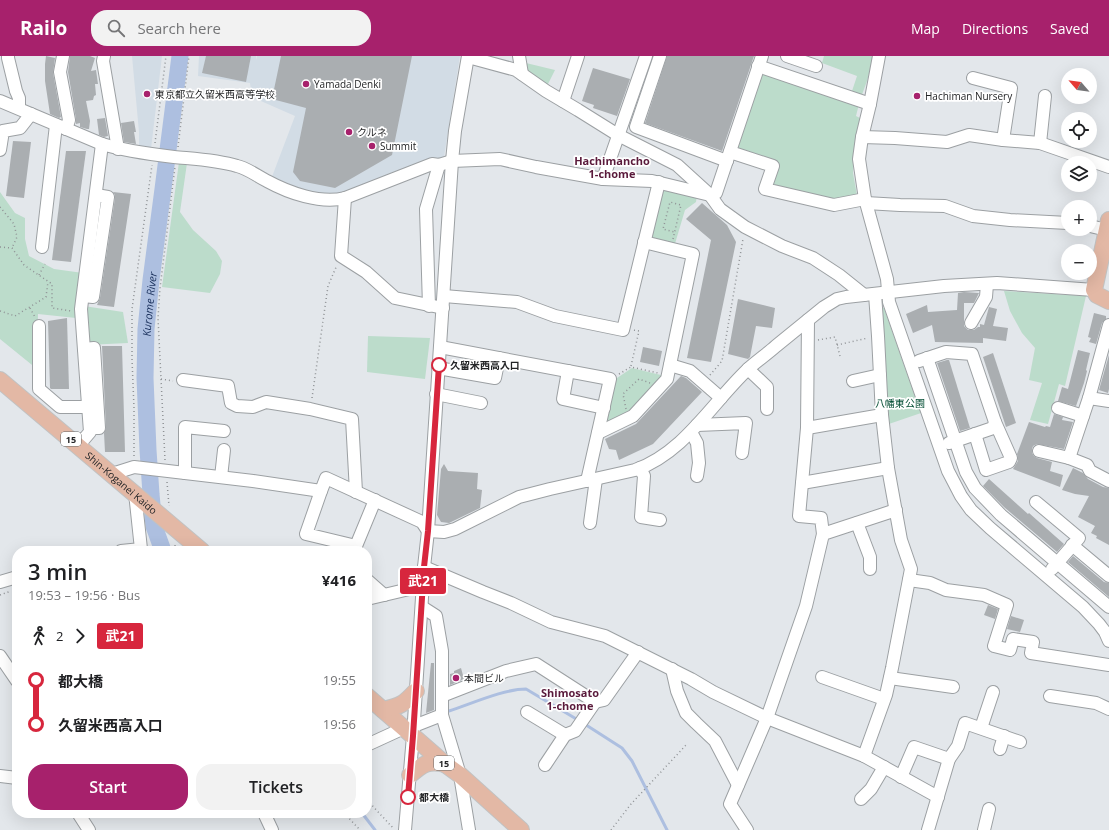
<!DOCTYPE html>
<html lang="en">
<head>
<meta charset="utf-8">
<style>
  :root { --surface:#fff; --page:#f2f2f2; --text:#202124; --muted:#757577; --accent:#a7216c }
  body { margin:0; font-family:"Open Sans","Noto Sans JP",sans-serif; background:var(--page); color:var(--text); height:100vh; display:flex; flex-direction:column; font-size:15px; white-space:nowrap }
  * { box-sizing:border-box; margin:0 }
  p { font-size:13px; color:var(--muted) }
  .icon { flex:none; width:22px; height:22px; fill:none; stroke:currentColor; stroke-width:2; stroke-linecap:round; stroke-linejoin:round }
  .map { position:relative; flex:1; overflow:hidden }
  .side { position:absolute; left:12px; top:490px; width:360px; height:272px; display:flex; flex-direction:column; background:var(--surface); border-radius:16px; box-shadow:0 4px 16px #0002 }
  .side>* { flex:none }
  .badge { padding:0 8px; border-radius:3px; font-size:14px; line-height:26px }
  .needle { width:26px; rotate:298deg }
  .fabs { position:absolute; left:1061px; top:12px; display:grid; gap:8px }
  .fabs a { display:grid; place-items:center; width:36px; height:36px; border-radius:50%; background:var(--surface); box-shadow:0 4px 16px #0002; font-size:20px }
  .map>.badge { position:absolute; translate:-50% -50%; box-shadow:0 0 0 2px #fff }
  .legs { display:flex; align-items:center; gap:6px; height:44px; padding:0 16px; font-size:13px }
  .legs p { margin-inline-start:auto }
  .head { display:flex; align-items:center; justify-content:space-between; height:68px; padding:0 16px }
  h1 { font-size:22px; font-weight:600; line-height:30px }
  .button { display:flex; gap:8px; margin-top:auto; padding:8px 16px }
  .button a { flex:1; height:46px; border-radius:16px; background:var(--accent); color:#fff; font-size:16px; font-weight:600; line-height:46px; text-align:center }
  .button a+a { background:var(--page); color:var(--text) }
  ul { padding:0 16px; list-style:none }
  li { display:flex; align-items:center; gap:14px; height:44px; font-size:15px }
  li i { display:grid; place-items:center; width:6px; height:100%; margin:0 5px; background:currentColor }
  li i::after { content:''; width:10px; height:10px; margin:-5px; border:3px solid; border-radius:50%; background:var(--surface) }
  li p { margin-inline-start:auto }
  li:first-child i { background:linear-gradient(#0000 50%,currentColor 0) }
  li:last-child i { background:linear-gradient(currentColor 50%,#0000 0) }
  header { display:flex; align-items:center; gap:24px; box-sizing:border-box; height:56px; padding:0 20px; background:var(--accent); color:#fff }
  header strong { font-size:19px }
  nav { display:flex; gap:22px; margin-inline-start:auto; font-size:14px }
  .search { width:280px; height:36px; background:var(--page); display:flex; align-items:center; gap:10px; box-sizing:border-box; padding:0 14px; border-radius:16px; color:var(--muted); font-size:15px }
  .map>svg:first-child { display:block }
  .built { fill:#d2dce5 }
  .green { fill:#bcdccb }
  .lines { fill:none; stroke-linecap:round; stroke-linejoin:round }
  .stream { stroke:#adbfe0; stroke-width:3 }
  .river { stroke:#adbfe0; stroke-width:17 }
  .building { fill:#aaaeb1 }
  .minor-casing { stroke:#9ca0a3; stroke-width:14 }
  .major-casing { stroke:#c1c2c2; stroke-width:18 }
  .path { stroke:#8f9295; stroke-width:1.5; stroke-dasharray:1 3; stroke-linecap:butt }
  .minor { stroke:#fff; stroke-width:12 }
  .major { stroke:#e3b8a5; stroke-width:16 }
  .line-1-casing { stroke:#fff; stroke-width:9 }
  .line-1 { stroke:#d7263d; stroke-width:6 }
  .poi-dot { fill:#a7216c; stroke:#fff; stroke-width:1.5 }
  .stop-1-dot { fill:#fff; stroke:#d7263d; stroke-width:2 }
  .labels { text-anchor:middle; dominant-baseline:central; stroke-width:3.5; stroke-linejoin:round; paint-order:stroke }
  .shield { fill:#fff; stroke:#656667; stroke-width:1 }
  .shield-label { font-size:9px; font-weight:bold; fill:#232426 }
  .poi-label { font-size:10px; fill:#232426; stroke:#fff; text-anchor:start }
  .stop-label { font-size:10px; font-weight:bold; fill:#232426; stroke:#fff; text-anchor:start }
  .park-label { font-size:10px; fill:#004c32; stroke:#fff }
  .street-label { font-size:10px; fill:#232426; stroke:#fff }
  .neighbourhood-label { font-size:11px; font-weight:bold; fill:#5a1a3b; stroke:#fff }
  .water-label { font-size:11px; font-style:italic; fill:#1d335e; stroke:#fff }
</style>
</head>
<body>
<header>
<strong>Railo</strong>
<div class="search"><svg class="icon" aria-label="search" viewBox="0 0 24 24"><circle cx="10" cy="10" r="6"/><path d="M15 15l6 6"/></svg>Search here</div>
<nav><a>Map</a><a>Directions</a><a>Saved</a></nav>
</header>
<div class="map">
<svg width="1109" height="774" viewBox="0 0 1109 774">
  <rect width="100%" height="100%" fill="#e3e7eb"/>
  <g class="built">
    <path d="M132 0H162L151 93 139 92V76Z"/>
    <path d="M199 0H256V4L257 0H460L444 101 433 104 334 144 270 126 295 60 252 41 250 27 198 20Z"/>
  </g>
  <g class="green">
    <path d="M824 0H872L873 3 867 25 860 44 856 60 860 62 854 98 853 117 858 145 840 148 766 134 772 110 731 96 758 10 850 41 857 20 822 7Z"/>
    <path d="M526 7 555 14 545 34 531 24Z"/>
    <path d="M179 106 187 107 180 156 193 174 216 195 222 205 220 218 210 237 162 231Z"/>
    <path d="M662 131 697 139 696 146 685 154 674 191 648 185Z"/>
    <path d="M0 136 15 157 25 162V183L29 200 54 213 83 217 76 262 38 258 37 313 0 283Z"/>
    <path d="M1004 235 1086 240 1065 330 1059 328 1048 368 1030 364 1042 327 1029 324 1035 292 1022 277 1010 255Z"/>
    <path d="M84 250 123 256 128 287 86 289Z"/>
    <path d="M878 252H884L906 315 921 357 886 369Z"/>
    <path d="M368 280 430 282 425 323 367 316Z"/>
    <path d="M632 312 665 320 632 359 602 373 614 324Z"/>
  </g>
  <g class="lines">
    <g class="stream">
      <path d="M449 655C471 648 504 633 526 633L578 664"/>
      <path d="M583 667 622 692 632 705 667 774"/>
      <path d="M362 757 375 774"/>
    </g>
    <path class="river" id="s1" d="M163 495 154 470 151 438 148 394 145 322 146 273 151 224 163 133 180 0"/>
  </g>
  <g class="building">
    <path d="M46 0 55 2 53 17 61 61 59 62 50 58 45 25V8Z"/>
    <path d="M70 0H90L95 2 91 15 96 14 98 28H95L96 39 94 40 93 44 86 45 90 65 89 73H87L80 71V67L76 68V63L68 16Z"/>
    <path d="M206 0H251L246 26 202 17Z"/>
    <path d="M281 0H412L392 99 335 132 300 125 293 116 306 52 272 43Z"/>
    <path d="M667 0H754L722 95 645 67Z"/>
    <path d="M593 12 630 23 617 60 593 52 594 49 582 45Z"/>
    <path d="M105 62 108 80 104 81 99 79 97 63Z"/>
    <path d="M134 65 136 76H134L136 88 124 86 121 67Z"/>
    <path d="M13 85 31 86 24 142 6 140Z"/>
    <path d="M66 95H86L71 206 52 204Z"/>
    <path d="M113 136 131 138 114 251 97 249 100 242 115 142V139Z"/>
    <path d="M702 147 727 169 736 186 711 306 687 302 711 184 686 163Z"/>
    <path d="M964 236 979 237 974 247H964V270L968 274H974L978 271H980V268L984 269 989 251 997 253 993 270 1008 272 1006 285 983 282V287L935 286 932 269 913 277 906 258 927 249 928 256 957 254 958 237Z"/>
    <path d="M738 243 775 252 772 272 756 270 750 301 748 303 728 298Z"/>
    <path d="M1094 257 1106 260V263L1102 267 1096 288 1089 286 1091 282 1088 281Z"/>
    <path d="M67 262 69 333H51L50 332 48 265Z"/>
    <path d="M102 290H122L125 396H105L104 377 106 372Z"/>
    <path d="M643 291 662 295 659 310 640 306Z"/>
    <path d="M1078 294 1090 297 1086 314 1087 315 1084 327 1076 350 1058 345 1062 331 1068 333Z"/>
    <path d="M993 297 1016 367 1006 371 983 301Z"/>
    <path d="M1109 299V333L1108 337 1099 334Z"/>
    <path d="M947 304H949L970 372 960 375 937 307Z"/>
    <path d="M681 320 686 322 702 336 653 388 619 404 616 394 609 393 605 383 636 368Z"/>
    <path d="M1054 358 1063 361 1062 364 1073 366 1064 393 1037 388 1033 390 1032 393V397L1034 400 1037 402 1052 406 1050 415 1063 419 1060 431 1013 413 1018 405V402L1017 398 1029 366 1045 371 1046 370 1050 371Z"/>
    <path d="M444 408 448 415 478 417 477 433 482 434 480 452 449 467 441 466 437 459 441 413Z"/>
    <path d="M1073 412 1083 417 1088 423 1103 431 1109 432V489L1096 482 1097 480 1091 477 1095 470 1078 461 1089 440 1075 438 1062 434Z"/>
    <path d="M989 423 1028 458 1029 457 1064 488 1057 496 1004 451 983 430Z"/>
    <path d="M1073 500 1104 526 1109 527V541L1068 506Z"/>
    <path d="M988 549 998 553 995 563 984 559Z"/>
    <path d="M1011 560 1024 564 1020 576 1007 573Z"/>
    <path d="M431 607H434V654L426 657Z"/>
    <path d="M461 612 464 623 450 629V618L454 617V615Z"/>
  </g>
  <g class="lines">
    <defs>
      <g id="minor">
        <path d="M8 0V2L16 35 19 42V52"/>
        <path d="M63 0 60 16 69 64 66 73"/>
        <path d="M104 0 103 5 118 93"/>
        <path d="M519 0 522 18"/>
        <path d="M660 0 636 71 727 105"/>
        <path d="M787 0 816 10"/>
        <path d="M879 0 870 48 862 81 859 103 865 143 887 223 889 246 948 415 961 440 971 454 990 472 1083 551 1099 568 1105 576 1109 585"/>
        <path d="M468 1 516 14 546 35 578 54 618 79 677 109 710 139 720 153 745 171 782 190 813 202 839 219 864 239"/>
        <path d="M758 10 870 48"/>
        <path d="M973 22 1011 32 1003 84"/>
        <path d="M0 45 102 88C125 95 149 98 174 101 194 103 217 104 237 110 247 112 257 120 267 125 289 137 320 148 345 142L432 108 439 109 452 105 500 103 536 111 603 123 652 125 710 139"/>
        <path d="M563 45 578 0"/>
        <path d="M862 81 895 82 947 86 969 79 1003 84 1040 87 1109 111"/>
        <path d="M1040 87 1045 40"/>
        <path d="M0 94 3 75 20 72 31 58"/>
        <path d="M730 96 773 110 765 133 834 149 865 143"/>
        <path d="M603 123 646 0"/>
        <path d="M716 137 762 0"/>
        <path d="M345 142 341 200 366 216 395 242 443 252"/>
        <path d="M866 147 900 149 945 150 973 160 1010 164 1068 167"/>
        <path d="M1090 170 1107 174"/>
        <path d="M42 191 56 69"/>
        <path d="M83 240 93 241 108 141 96 139"/>
        <path d="M444 240 517 246 555 260 623 274 659 126"/>
        <path d="M429 250 426 153 439 109"/>
        <path d="M808 264 807 372 799 460 821 462 823 478"/>
        <path d="M971 267 986 241 987 228"/>
        <path d="M39 270V333L60 351H88"/>
        <path d="M440 291 610 323 587 425"/>
        <path d="M84 293 94 292 99 372H90"/>
        <path d="M927 302 966 416 975 432 1001 459 1109 551"/>
        <path d="M919 305 946 296 972 298 995 366 993 372 949 387"/>
        <path d="M670 309 690 315 721 342"/>
        <path d="M438 312 495 322 499 302"/>
        <path d="M748 313 767 331V353"/>
        <path d="M568 315 563 343 604 352"/>
        <path d="M183 324 228 330 231 347 237 350 253 351 266 346 310 353 352 363 356 436"/>
        <path d="M853 325 880 319"/>
        <path d="M436 338 481 347"/>
        <path d="M1089 342 1109 345"/>
        <path d="M1058 352 1083 360"/>
        <path d="M697 369 746 367 742 397"/>
        <path d="M807 372 882 359"/>
        <path d="M691 376 697 387 699 407 697 420"/>
        <path d="M598 377 633 360 667 323 693 198 644 186"/>
        <path d="M975 378 986 414 1009 406 1011 402 995 366"/>
        <path d="M78 390 90 376 81 253 102 88"/>
        <path d="M1039 395 1069 402 1087 409 1090 415 1109 425"/>
        <path d="M1069 402 1089 342 1109 269"/>
        <path d="M640 412 644 420 641 461 660 464"/>
        <path d="M185 417V371L224 375"/>
        <path d="M112 418 134 411 253 425 321 435"/>
        <path d="M221 421 224 394"/>
        <path d="M802 427 888 412"/>
        <path d="M1036 446 1079 482 1052 513"/>
        <path d="M590 467 596 423"/>
        <path d="M857 467 870 501V513"/>
        <path d="M1072 489 1109 520"/>
        <path d="M356 490 306 478 321 435 326 422 422 466 428 475 444 476 455 473 519 441 550 433 635 414C684 397 712 347 748 313 757 305 767 298 776 290 792 277 808 264 824 251L837 243 846 241 944 230 997 227 1094 234"/>
        <path d="M121 495 141 493 135 437"/>
        <path d="M356 495V490L375 444"/>
        <path d="M424 511 483 536 511 547 551 566 605 580 691 623 713 636 767 662 864 700 938 741"/>
        <path d="M367 524 384 539"/>
        <path d="M909 524 930 527 946 534 984 539 1007 549 994 590 1010 594 1013 583 1033 586 1031 597 1109 609"/>
        <path d="M0 526 17 521"/>
        <path d="M367 543 422 530"/>
        <path d="M422 551 436 560 442 595V659L460 719 469 774"/>
        <path d="M0 600 17 625"/>
        <path d="M672 613 677 635 686 657 696 667 715 685 738 729"/>
        <path d="M822 621 884 643"/>
        <path d="M890 622 953 631"/>
        <path d="M442 640 506 615 536 608 595 646 604 644 638 596"/>
        <path d="M1050 640 1096 647 1109 653"/>
        <path d="M527 656 565 679"/>
        <path d="M414 670 442 659"/>
        <path d="M981 672 993 636"/>
        <path d="M367 689 404 672"/>
        <path d="M1000 693 1004 680"/>
        <path d="M864 700 886 639 892 612 911 513 901 484 888 412 882 359 878 280 875 238"/>
        <path d="M545 709 565 679 575 675 595 646"/>
        <path d="M0 720 17 722"/>
        <path d="M901 721 914 691 949 703"/>
        <path d="M861 743 871 733 884 711"/>
        <path d="M78 757 89 774"/>
        <path d="M264 757 272 774"/>
        <path d="M405 774 413 680 424 511 428 475 452 105 455 75 468 0"/>
        <path d="M747 774 730 748 767 662 806 550 823 478 896 454"/>
        <path d="M928 774 949 703 958 690 965 667 1020 686"/>
        <path d="M984 774 989 753"/>
      </g>
      <g id="major">
        <path d="M1109 164 1094 234 1097 239 1109 245"/>
        <path id="s2" d="M0 324 202 495"/>
        <path d="M367 640 445 708 460 719 521 774"/>
        <path d="M383 654C401 650 404 648 416 635"/>
        <path d="M410 719C423 708 428 704 445 708"/>
      </g>
    </defs>
    <use href="#minor" class="minor-casing"/>
    <use href="#major" class="major-casing"/>
    <g class="path">
      <path d="M155 87 166 0"/>
      <path d="M178 91 189 0"/>
      <path d="M0 151 14 168 17 181 12 192"/>
      <path d="M673 183 681 149 670 146 663 173 674 176"/>
      <path d="M0 191 12 192 24 209 52 228V252L71 255"/>
      <path d="M39 219 45 208"/>
      <path d="M30 252 35 261"/>
      <path d="M0 255 15 260 46 241 48 226"/>
      <path d="M818 284 835 281 840 300"/>
      <path d="M837 289 868 282"/>
      <path d="M631 310 639 275 633 274"/>
      <path d="M619 318 631 311 658 317"/>
      <path d="M710 319 722 305 743 183"/>
      <path d="M161 323 173 325"/>
      <path d="M312 342 328 230 337 209"/>
      <path d="M626 353 623 338 639 323 650 327"/>
      <path d="M134 400V352L132 303V253L152 109"/>
      <path d="M165 404 158 262 160 232 175 111"/>
      <path d="M167 426 169 450"/>
      <path d="M175 489 176 495"/>
      <path d="M0 539 11 535"/>
      <path d="M367 744 394 773"/>
      <path d="M344 757 360 774"/>
      <path d="M611 774 631 748 687 688"/>
    </g>
    <use href="#minor" class="minor"/>
    <use href="#major" class="major"/>
  </g>
  <g class="lines">
    <defs>
      <path id="line-1" d="M408 741 413 680 424 511 428 475 439 309"/>
    </defs>
    <use href="#line-1" class="line-1-casing"/>
    <use href="#line-1" class="line-1"/>
  </g>
  <g class="poi-dot">
    <circle cx="306" cy="28" r="4"/>
    <circle cx="147" cy="38" r="4"/>
    <circle cx="917" cy="40" r="4"/>
    <circle cx="349" cy="76" r="4"/>
    <circle cx="372" cy="90" r="4"/>
    <circle cx="456" cy="622" r="4"/>
  </g>
  <g class="stop-1-dot">
    <circle cx="439" cy="309" r="7"/>
    <circle cx="408" cy="741" r="7"/>
  </g>
  <g class="labels">
    <g class="shield">
      <rect x="61" y="376" width="20" height="14" rx="3"/>
      <rect x="434" y="700" width="20" height="14" rx="3"/>
    </g>
    <g class="shield-label">
      <text x="71" y="383">15</text>
      <text x="444" y="707">15</text>
    </g>
    <g class="poi-label">
      <text x="314" y="28">Yamada Denki</text>
      <text x="155" y="38">東京都立久留米西高等学校</text>
      <text x="925" y="40">Hachiman Nursery</text>
      <text x="357" y="76">クルネ</text>
      <text x="380" y="90">Summit</text>
      <text x="464" y="622">本間ビル</text>
    </g>
    <g class="stop-label">
      <text x="450" y="309">久留米西高入口</text>
      <text x="419" y="741">都大橋</text>
    </g>
    <g class="park-label">
      <text x="900" y="347">八幡東公園</text>
    </g>
    <g class="street-label">
      <text stroke="none"><textPath href="#s2" startOffset="159">Shin-Koganei Kaido</textPath></text>
    </g>
    <g class="neighbourhood-label">
      <text x="612" y="104">Hachimancho<tspan x="612" dy="13">1-chome</tspan></text>
      <text x="570" y="636">Shimosato<tspan x="570" dy="13">1-chome</tspan></text>
    </g>
    <g class="water-label">
      <text stroke="none"><textPath href="#s1" startOffset="249">Kurome River</textPath></text>
    </g>
  </g>
</svg>
<div class="fabs">
<a><svg class="needle" viewBox="-14 -14 28 28"><path d="M0-13l5 13h-10z" fill="#e53935"/><path d="M0 13l5-13h-10z" fill="#757577"/></svg></a>
<a><svg class="icon" aria-label="locate" viewBox="0 0 24 24"><circle cx="12" cy="12" r="6"/><path d="M12 2v4M12 18v4M2 12h4M18 12h4"/></svg></a>
<a><svg class="icon" aria-label="layers" viewBox="0 0 24 24"><path d="M12 4l9 5-9 5-9-5zM3 14l9 5 9-5"/></svg></a>
<a>+</a>
<a>−</a>
</div>
<b class="badge" style="left:423px;top:525px;background:#d7263d;color:#fff">武21</b>
<section class="side">
<div class="head"><div><h1>3 min</h1><p>19:53 – 19:56 · Bus</p></div><b>¥416</b></div>
<div class="legs"><svg class="icon" aria-label="walk" viewBox="0 0 24 24"><circle cx="13" cy="4" r="2"/><path d="M13 8l-2 6 4 7M11 14l-3 7M7 12l3-4h3l4 4"/></svg>2<svg class="icon" aria-label="forward" viewBox="0 0 24 24"><path d="M9 5l7 7-7 7"/></svg><b class="badge" style="background:#d7263d;color:#fff">武21</b></div>
<ul>
<li><i style="color:#d7263d"></i><b>都大橋</b><p>19:55</p></li>
<li><i style="color:#d7263d"></i><b>久留米西高入口</b><p>19:56</p></li>
</ul>
<div class="button"><a>Start</a><a>Tickets</a></div>
</section>
</div>
</body>
</html>
